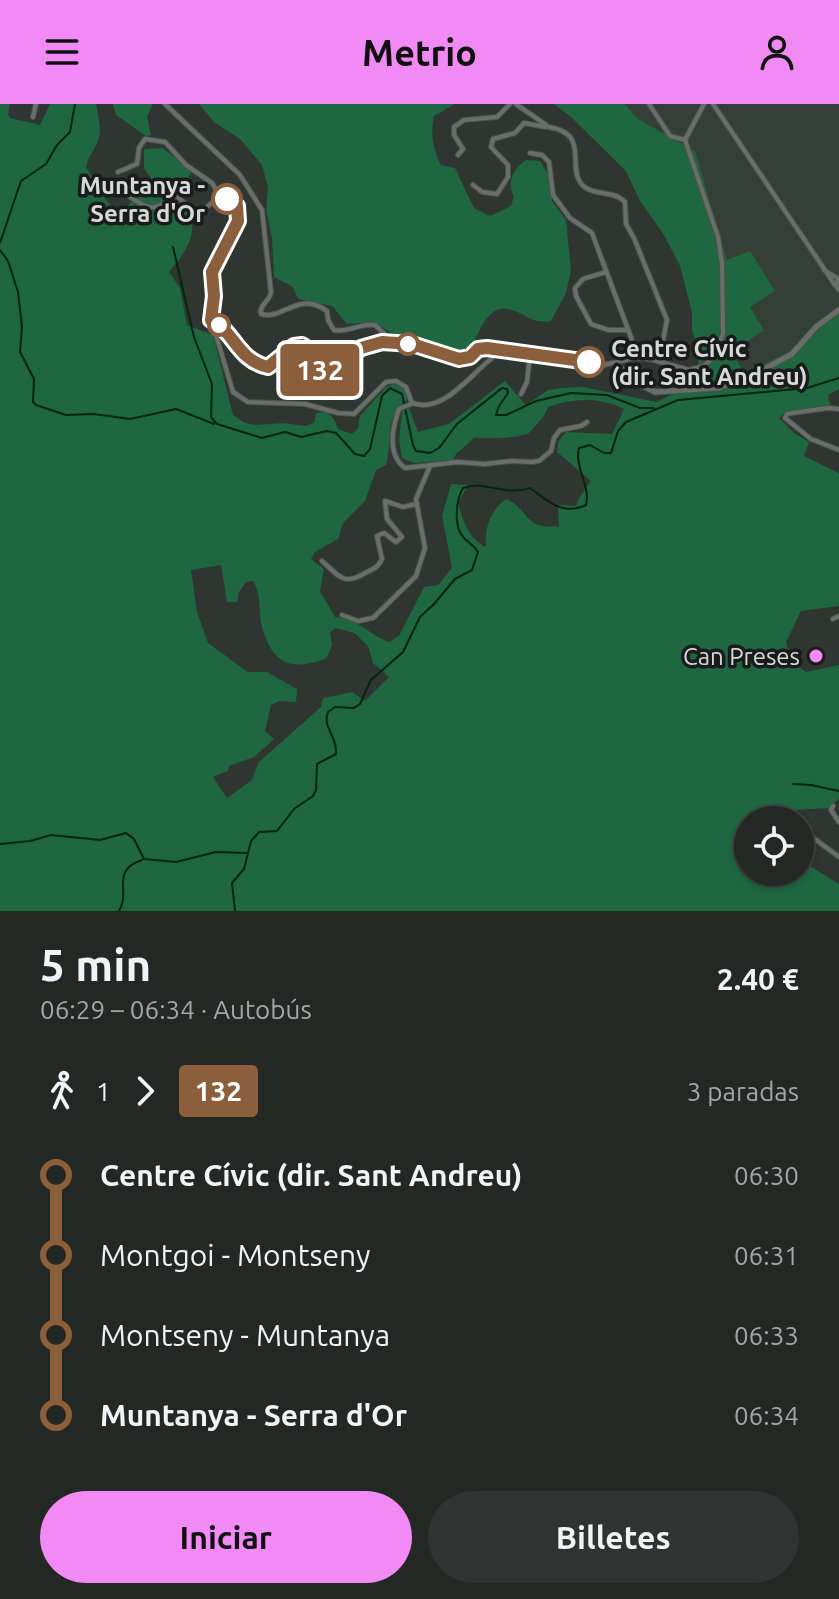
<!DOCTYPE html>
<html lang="es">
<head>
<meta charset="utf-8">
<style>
  :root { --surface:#232825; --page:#2f3432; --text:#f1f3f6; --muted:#a3a6a7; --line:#404442; --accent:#f18af4 }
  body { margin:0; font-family:Ubuntu,sans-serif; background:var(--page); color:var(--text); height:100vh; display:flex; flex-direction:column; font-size:30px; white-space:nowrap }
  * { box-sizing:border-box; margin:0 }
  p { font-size:26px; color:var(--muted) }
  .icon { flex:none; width:44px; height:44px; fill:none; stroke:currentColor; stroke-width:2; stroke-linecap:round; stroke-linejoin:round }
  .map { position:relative; height:807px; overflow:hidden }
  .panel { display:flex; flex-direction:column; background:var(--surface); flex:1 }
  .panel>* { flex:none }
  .badge { padding:0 16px; border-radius:6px; font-size:28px; line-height:52px }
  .buttons { position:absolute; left:734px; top:702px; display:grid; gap:16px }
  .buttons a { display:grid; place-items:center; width:80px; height:80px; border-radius:50%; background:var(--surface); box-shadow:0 2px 6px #0004,0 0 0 2px var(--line); font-size:40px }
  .map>.badge { position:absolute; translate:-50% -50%; box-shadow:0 0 0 4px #fff }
  .legs { display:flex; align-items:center; gap:12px; height:88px; padding:0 40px; font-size:26px }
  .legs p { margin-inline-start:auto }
  .summary { display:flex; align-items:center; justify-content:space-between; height:136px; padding:0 40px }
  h1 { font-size:44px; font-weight:700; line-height:60px }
  .action { display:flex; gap:16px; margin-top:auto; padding:16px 40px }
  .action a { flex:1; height:92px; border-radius:48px; background:var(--accent); color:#111; font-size:32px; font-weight:700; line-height:92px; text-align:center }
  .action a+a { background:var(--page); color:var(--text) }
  ul { padding:0 40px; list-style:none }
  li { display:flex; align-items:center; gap:28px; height:80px; font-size:30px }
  li i { display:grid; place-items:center; width:12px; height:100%; margin:0 10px; background:currentColor }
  li i::after { content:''; width:20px; height:20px; margin:-10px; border:6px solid; border-radius:50%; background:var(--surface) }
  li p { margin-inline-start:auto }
  li:first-child i { background:linear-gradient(#0000 50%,currentColor 0) }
  li:last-child i { background:linear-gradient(currentColor 50%,#0000 0) }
  header { display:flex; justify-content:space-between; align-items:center; height:104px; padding:0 40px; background:var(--accent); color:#111; font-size:36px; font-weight:700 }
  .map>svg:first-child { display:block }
  .built { fill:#333f37 }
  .green { fill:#1e6740; fill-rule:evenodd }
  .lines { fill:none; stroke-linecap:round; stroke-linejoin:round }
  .stream { stroke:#042513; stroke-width:2 }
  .minor-casing { stroke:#4c514e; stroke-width:6 }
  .tertiary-casing { stroke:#4c514e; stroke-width:7 }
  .minor { stroke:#686e6a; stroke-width:4 }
  .tertiary { stroke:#686e6a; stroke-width:5 }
  .line-1-casing { stroke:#fff; stroke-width:18 }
  .line-1 { stroke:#8b5e3c; stroke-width:12 }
  .stop-1-dot { fill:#fff; stroke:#8b5e3c; stroke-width:4 }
  .poi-dot { fill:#f18af4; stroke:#191c1a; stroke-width:3 }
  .labels { text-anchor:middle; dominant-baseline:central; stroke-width:7; stroke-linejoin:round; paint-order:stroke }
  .stop-label { font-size:24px; font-weight:bold; fill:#d6d9d7; stroke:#191c1a; text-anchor:end }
  .poi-label { font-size:24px; fill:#d6d9d7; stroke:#191c1a; text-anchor:end }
</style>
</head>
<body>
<header><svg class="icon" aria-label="menu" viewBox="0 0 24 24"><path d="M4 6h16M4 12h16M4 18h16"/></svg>Metrio<svg class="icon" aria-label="person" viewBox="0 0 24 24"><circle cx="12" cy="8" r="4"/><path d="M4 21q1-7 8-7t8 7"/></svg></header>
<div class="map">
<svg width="839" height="807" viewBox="0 0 839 807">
  <rect width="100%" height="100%" fill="#2f3531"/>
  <path class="built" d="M625 0H839V210L818 226 800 245 792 246 745 269 731 248 764 226 749 203 775 187 727 157 695 47 638 15Z"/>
  <g class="green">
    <path d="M0 0H10L8 11 10 14 40 21 50 0H96C98 12 103 28 97 39 93 48 88 53 86 63L106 96 118 108 129 101 151 74 144 64V45L163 44 191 67 187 78 169 77C171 91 179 93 186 104 202 128 184 150 169 168L180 184 187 221 213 231 233 311 245 319 256 321 284 319 305 322 314 319 316 309C329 306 335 314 338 325L352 330 358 324 360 312 386 283 394 280 405 285 407 296C382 316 394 334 386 361L376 366 365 397 343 419 338 435 315 448 311 455 324 465 320 487 335 513C361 516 366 529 389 538L399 532 424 483 438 481 452 464 442 412 451 380 468 381 458 399C463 417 468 434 486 443 485 424 489 408 506 395 521 400 524 415 538 421 544 423 553 422 559 423L558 401 576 402 579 394 591 377 557 348 558 338 566 328 612 330 624 305C599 293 574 294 548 303L544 312 528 330C514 334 488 335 474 334L456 350 453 356 414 359 402 354 399 336 402 307 409 304 418 328 449 320 505 277 526 301 548 286 561 284 583 283 657 298 682 285 684 268 698 266 699 248 692 226V209L680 162 664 131 640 97 626 67 571 13 554 0H625L638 15 695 47 727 156 750 147 775 187 750 203 764 226 731 248 745 269 792 246 800 245 818 226 839 210V285L828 291 830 301 785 308 779 314 794 329 809 338 804 352 839 369V502L801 507 786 538 791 557 806 568 839 561V695L828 704 794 706 773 716H748V768H800V756L839 780V807H0ZM221 461 227 498H237L239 488 246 478 253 477C263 493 257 509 263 526 274 562 293 567 327 554L332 541 330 528 336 524 354 529 368 542 373 559 389 573 365 597 352 588 323 594 321 603 259 658 252 676 227 694 213 673 228 667 229 662 254 653 274 635 265 627 271 601 279 597 296 598 297 585 267 568H248L208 539 197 508 191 466Z"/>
    <path d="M113 0H153L147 13 151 31 146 32 116 11Z"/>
    <path d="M199 0H455L434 12C430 28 433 46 441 61L455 64 474 104 490 112 511 102 514 92C506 79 513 65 526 56L540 57 549 72 552 97 566 116 571 166 566 189 551 217C529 220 527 209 508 205 488 200 477 231 472 245L462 250 396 232 374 218 347 220 332 202 298 195 293 183 274 173 272 135 266 105 268 83 262 61 240 35 214 18Z"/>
  </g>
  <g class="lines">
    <g class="stream">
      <path d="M0 139 21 77 46 60 57 41 70 28 75 0"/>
      <path d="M173 143 194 233 212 280 211 313 217 320 262 334 285 328 301 333 327 327 336 329 355 350 364 352 370 345 382 292 390 284 402 290 413 341 416 347 430 349 439 344 457 320 502 284 507 285 508 289 499 302 496 311H506L536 297 571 289 607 291 640 304H654"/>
      <path d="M0 146 8 157 18 188 22 223 20 248 34 275 33 298 36 301 66 311 94 310 130 315 176 305 214 320"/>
      <path d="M793 680 811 681 839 687"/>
      <path d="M0 740 30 737 51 731 100 736 126 729 134 735 144 755 176 758 216 748 247 749"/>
      <path d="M119 807C131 789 110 766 142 756"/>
      <path d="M235 807 232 779 244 765 251 737 259 728 277 727 294 705 313 692 316 686 317 660 336 650C338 633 322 624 328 608L335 603 354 604 360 600 371 576 403 548 420 513 434 500 455 475 472 466 478 448C474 442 469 439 464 434 453 423 456 396 463 384 485 375 501 393 530 384 548 397 562 412 586 401 591 382 574 363 579 344L590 341 604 349H611L618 327 626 318 678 296 807 284 839 274"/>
    </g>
    <defs>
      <g id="minor">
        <path d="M165 0 240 71 262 106 271 188C270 198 259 200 261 210 282 217 298 186 327 207L328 216 334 226C348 229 360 219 375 221L392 237"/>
        <path d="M516 0 546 21"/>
        <path d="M649 0 670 32 685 36"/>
        <path d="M713 0 835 181"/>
        <path d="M33 13 36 0"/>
        <path d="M549 23C589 30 568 59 580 78 589 93 613 85 625 98L626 120 634 134 667 216 662 241 663 258"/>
        <path d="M685 36 704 0"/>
        <path d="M530 49 542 51 549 58 553 91 570 114 592 129 635 244 634 254"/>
        <path d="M458 51 463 45 454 31V23L464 16 497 13 510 0"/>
        <path d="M118 68 137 60 139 44 145 35 165 38 186 61 212 79 220 92 237 102 238 117 212 168 214 192 210 211 233 288 248 298 305 300 338 309 354 310 386 278 396 277 406 283 412 299"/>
        <path d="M473 81 482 88 497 90 508 73V61L491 43 493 35 515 29 524 19 546 23"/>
        <path d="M129 92C148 105 155 110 172 91L176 92 196 108 202 107 220 92"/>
        <path d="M824 166 839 175"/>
        <path d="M606 168 583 175 575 184 576 192 591 220 608 226H627"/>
        <path d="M211 216C235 228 236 256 268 263L298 241 305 242 316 264 324 266C348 256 365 236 393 237 412 238 453 258 467 254 472 252 477 246 482 244L498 245"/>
        <path d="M500 245 604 261 634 254 650 255 689 266 704 262 713 254 723 230 722 159 718 133 685 36"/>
        <path d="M500 245 501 250 498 251 496 247Z"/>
        <path d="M521 290 527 278 530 250"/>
        <path d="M412 299C443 310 469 272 491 255L495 249 491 245"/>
        <path d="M411 300 399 305C392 324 387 351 405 364L458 358 484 360 512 357 531 358 539 357 551 347 554 334 560 326 581 322 587 318"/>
        <path d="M839 305 828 304 792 309 787 310 785 314 811 335 839 346"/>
        <path d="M322 457C341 474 344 482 367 468 375 464 378 463 382 455L377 432 384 429 396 438 402 433 387 415 385 397 403 403 416 400"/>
        <path d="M342 511 358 517 373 514 416 472 425 444 416 395 430 362"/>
        <path d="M833 515 839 512"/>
        <path d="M833 702 831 706 839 718"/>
        <path d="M800 724 839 753"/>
      </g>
      <g id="tertiary">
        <path d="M839 176 835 180 839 185"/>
        <path d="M616 260 641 281 655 288 719 284 753 271 792 250 816 223 839 206"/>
      </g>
    </defs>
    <use href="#minor" class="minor-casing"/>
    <use href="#tertiary" class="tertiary-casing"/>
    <use href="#minor" class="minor"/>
    <use href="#tertiary" class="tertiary"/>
  </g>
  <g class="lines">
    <defs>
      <path id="line-1" d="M227 95 237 102 238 117 212 168 214 192 211 216C235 228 237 256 268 263L294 242 302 241 306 244 316 264 324 266 348 255 361 244 382 238 412 240 459 255 470 253 478 245 487 244 589 258"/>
    </defs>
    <use href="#line-1" class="line-1-casing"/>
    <use href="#line-1" class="line-1"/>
  </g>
  <g class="stop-1-dot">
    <circle cx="227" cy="95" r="14"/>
    <circle cx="219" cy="221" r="10"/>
    <circle cx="408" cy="240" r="10"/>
    <circle cx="589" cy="258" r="14"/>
  </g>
  <circle class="poi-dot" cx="816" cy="552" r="8"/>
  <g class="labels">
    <g class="stop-label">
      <text x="205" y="81">Muntanya -<tspan x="205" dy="28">Serra d'Or</tspan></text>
      <text x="611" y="244" text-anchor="start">Centre Cívic<tspan x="611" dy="28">(dir. Sant Andreu)</tspan></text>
    </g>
    <g class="poi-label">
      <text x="800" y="552">Can Preses</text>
    </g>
  </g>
</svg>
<div class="buttons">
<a><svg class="icon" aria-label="locate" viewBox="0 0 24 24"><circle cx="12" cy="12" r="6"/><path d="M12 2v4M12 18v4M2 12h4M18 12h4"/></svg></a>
</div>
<b class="badge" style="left:320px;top:266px;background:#8b5e3c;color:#fff">132</b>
</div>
<section class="panel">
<div class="summary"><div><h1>5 min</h1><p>06:29 – 06:34 · Autobús</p></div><b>2.40 €</b></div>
<div class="legs"><svg class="icon" aria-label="walk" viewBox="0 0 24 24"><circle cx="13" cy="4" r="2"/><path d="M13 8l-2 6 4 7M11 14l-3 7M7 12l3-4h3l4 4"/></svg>1<svg class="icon" aria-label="forward" viewBox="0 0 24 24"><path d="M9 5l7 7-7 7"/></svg><b class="badge" style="background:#8b5e3c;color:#fff">132</b><p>3 paradas</p></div>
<ul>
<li><i style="color:#8b5e3c"></i><b>Centre Cívic (dir. Sant Andreu)</b><p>06:30</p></li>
<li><i style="color:#8b5e3c"></i><span>Montgoi - Montseny</span><p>06:31</p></li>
<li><i style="color:#8b5e3c"></i><span>Montseny - Muntanya</span><p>06:33</p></li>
<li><i style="color:#8b5e3c"></i><b>Muntanya - Serra d'Or</b><p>06:34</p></li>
</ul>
<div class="action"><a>Iniciar</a><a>Billetes</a></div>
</section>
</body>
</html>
